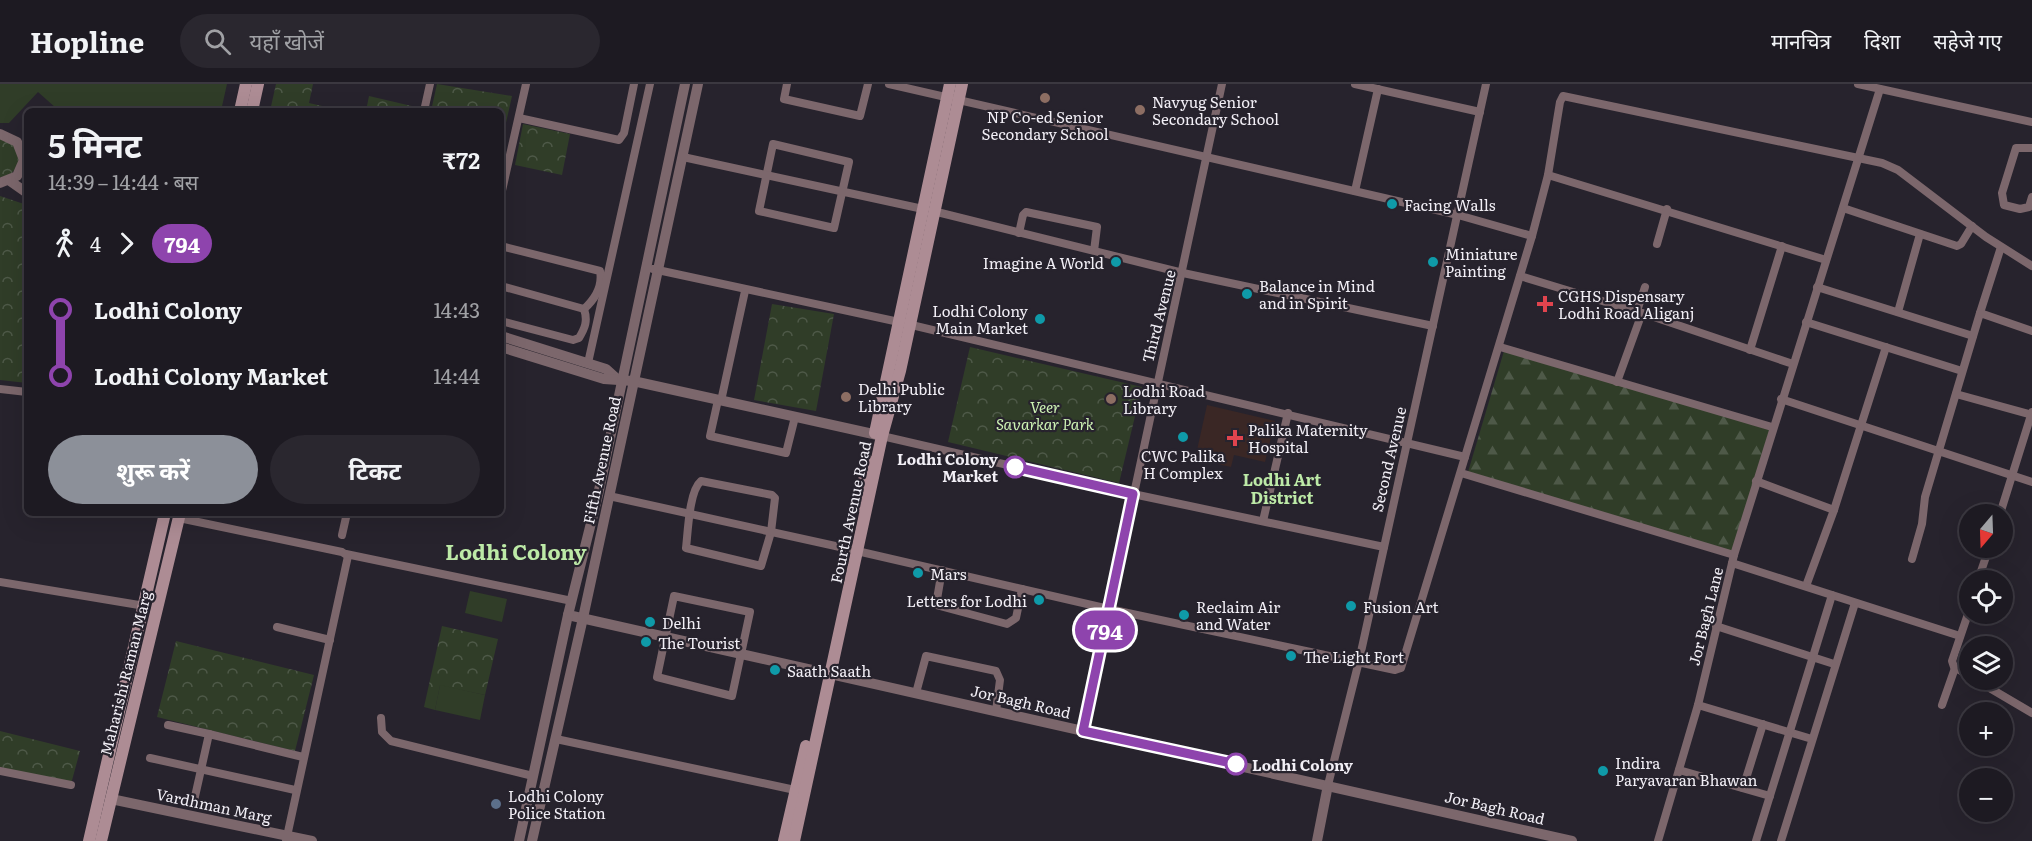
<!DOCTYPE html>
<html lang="hi">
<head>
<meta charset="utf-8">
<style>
  :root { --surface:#1d1a22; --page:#2a272f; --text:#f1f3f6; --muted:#a0a1a5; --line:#3b3840; --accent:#8c9099 }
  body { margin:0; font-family:Literata,"Noto Sans Devanagari",serif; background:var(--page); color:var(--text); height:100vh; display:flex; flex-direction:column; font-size:22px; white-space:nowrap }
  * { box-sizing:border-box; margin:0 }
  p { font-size:20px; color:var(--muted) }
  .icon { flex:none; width:33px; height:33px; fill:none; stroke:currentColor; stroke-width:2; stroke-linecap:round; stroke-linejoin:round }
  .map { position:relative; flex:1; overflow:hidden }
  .details { position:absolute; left:24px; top:24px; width:480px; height:408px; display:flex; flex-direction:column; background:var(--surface); border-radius:9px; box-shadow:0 6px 24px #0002,0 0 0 2px var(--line) }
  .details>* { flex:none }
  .badge { padding:0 12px; border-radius:20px; font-size:21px; line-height:39px }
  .needle { width:39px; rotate:199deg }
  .tools { position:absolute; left:1959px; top:420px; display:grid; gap:12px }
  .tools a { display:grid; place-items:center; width:54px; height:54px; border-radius:50%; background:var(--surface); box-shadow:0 6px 24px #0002,0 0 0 2px var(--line); font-size:30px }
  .map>.badge { position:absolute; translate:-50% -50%; box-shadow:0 0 0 3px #fff }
  .legs { display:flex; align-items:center; gap:9px; height:66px; padding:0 24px; font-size:20px }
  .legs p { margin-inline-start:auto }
  .headline { display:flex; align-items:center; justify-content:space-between; height:102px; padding:0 24px }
  h1 { font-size:33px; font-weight:700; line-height:45px }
  .primary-button { display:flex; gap:12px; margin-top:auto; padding:12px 24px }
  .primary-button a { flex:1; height:69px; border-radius:36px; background:var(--accent); color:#fff; font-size:24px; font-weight:700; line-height:69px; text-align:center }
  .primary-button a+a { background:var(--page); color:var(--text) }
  ul { padding:0 24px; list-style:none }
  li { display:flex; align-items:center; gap:21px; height:66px; font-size:22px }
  li i { display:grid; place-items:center; width:9px; height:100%; margin:0 8px; background:currentColor }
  li i::after { content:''; width:15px; height:15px; margin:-8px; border:4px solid; border-radius:50%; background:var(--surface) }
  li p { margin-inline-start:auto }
  li:first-child i { background:linear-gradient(#0000 50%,currentColor 0) }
  li:last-child i { background:linear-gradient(currentColor 50%,#0000 0) }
  header { display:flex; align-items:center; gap:36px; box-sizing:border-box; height:84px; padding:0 30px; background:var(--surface); border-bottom:2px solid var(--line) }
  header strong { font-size:28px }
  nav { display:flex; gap:33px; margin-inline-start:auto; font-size:21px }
  .search { width:420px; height:54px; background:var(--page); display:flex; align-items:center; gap:15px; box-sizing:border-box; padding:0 21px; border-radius:33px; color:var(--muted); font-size:22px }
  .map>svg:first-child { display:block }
  .medical { fill:#3a2725 }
  .forest { fill:url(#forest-firs) }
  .park { fill:url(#park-crowns) }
  .garden { fill:#303d28 }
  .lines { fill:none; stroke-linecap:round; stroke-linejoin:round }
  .minor { stroke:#7c676c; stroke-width:8 }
  .tertiary { stroke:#7c676c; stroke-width:10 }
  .secondary { stroke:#ad8c94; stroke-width:12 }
  .line-1-casing { stroke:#fff; stroke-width:14 }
  .line-1 { stroke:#8e44ad; stroke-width:9 }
  .education-dot { fill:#8d6e63; stroke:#27232d; stroke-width:2 }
  .culture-dot { fill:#0f9aa8; stroke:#27232d; stroke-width:2 }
  .health-dot { fill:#e0444e; stroke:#27232d; stroke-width:2 }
  .stop-1-dot { fill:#fff; stroke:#8e44ad; stroke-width:3 }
  .service-dot { fill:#5c6f8a; stroke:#27232d; stroke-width:2 }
  .labels { text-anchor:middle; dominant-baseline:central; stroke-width:4.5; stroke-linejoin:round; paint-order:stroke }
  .poi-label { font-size:15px; fill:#f2eff6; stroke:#27232d; text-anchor:start }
  .street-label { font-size:15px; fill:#f2eff6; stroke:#27232d }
  .park-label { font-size:15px; font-style:italic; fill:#cdf2b4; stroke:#27232d }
  .stop-label { font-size:15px; font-weight:bold; fill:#f2eff6; stroke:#27232d; text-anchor:end }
  .neighbourhood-label { font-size:16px; font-weight:bold; fill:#bdeaa7; stroke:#27232d }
  .district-label { font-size:21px; font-weight:bold; fill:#bdeaa7; stroke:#27232d }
</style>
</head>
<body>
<header>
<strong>Hopline</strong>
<div class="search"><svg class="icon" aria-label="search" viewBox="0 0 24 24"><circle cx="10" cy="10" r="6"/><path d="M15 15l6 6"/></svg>यहाँ खोजें</div>
<nav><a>मानचित्र</a><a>दिशा</a><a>सहेजे गए</a></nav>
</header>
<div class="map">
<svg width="2032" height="757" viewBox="0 0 2032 757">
  <defs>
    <pattern id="forest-firs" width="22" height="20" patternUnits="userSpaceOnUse" patternTransform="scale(1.5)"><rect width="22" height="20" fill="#303d28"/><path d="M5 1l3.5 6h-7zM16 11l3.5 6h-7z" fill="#4e5948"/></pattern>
    <pattern id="park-crowns" width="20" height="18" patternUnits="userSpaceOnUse" patternTransform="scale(1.5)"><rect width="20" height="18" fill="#303d28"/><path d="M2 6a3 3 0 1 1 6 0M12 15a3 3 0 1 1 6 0" fill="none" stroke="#4e5948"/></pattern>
  </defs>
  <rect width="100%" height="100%" fill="#27232d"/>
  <path class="medical" d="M1207 321 1275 337 1265 378 1234 371 1231 383 1195 375Z"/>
  <path class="forest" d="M1504 267 1770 344 1732 469 1468 388Z"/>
  <g class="park">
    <path d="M276 0H313L309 19 344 27H270Z"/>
    <path d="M437 0 512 12 501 61V27H431Z"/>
    <path d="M369 12 416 23 415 27H366Z"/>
    <path d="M523 40 570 50 562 91 515 81Z"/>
    <path d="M0 55 13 59 20 77C15 86 11 93 0 93Z"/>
    <path d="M0 112 27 121V299L0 296Z"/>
    <path d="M772 220 834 230 816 327 754 316Z"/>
    <path d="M970 263 1142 303 1119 399 948 358Z"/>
    <path d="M442 542 498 555 485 611 440 602 435 626 424 623Z"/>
    <path d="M176 557 314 591 295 667 157 633Z"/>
    <path d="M0 647 80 667 71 700 0 683Z"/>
  </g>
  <g class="garden">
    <path d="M0 0H227L221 27H55L56 24 38 8 9 39H0Z"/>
    <path d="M470 507 507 515 502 538 465 529Z"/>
    <path d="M440 601 485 611 480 636 435 626Z"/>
  </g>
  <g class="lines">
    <g class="minor">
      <path d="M787 0 784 15 860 32 868 0"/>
      <path d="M889 0 1458 131 1532 152"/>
      <path d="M1355 0 1480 28"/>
      <path d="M1858 0 2032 38"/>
      <path d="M424 27 430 0"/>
      <path d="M519 34 619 56 624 49 634 0"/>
      <path d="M773 60 849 78 834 144 759 127Z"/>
      <path d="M2032 64H2016L2002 109 2004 121 2020 125 2029 123 2032 113"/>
      <path d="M683 73 923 125"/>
      <path d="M1548 91 1826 176"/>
      <path d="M1355 107 1378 5"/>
      <path d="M501 111 526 0"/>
      <path d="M1843 124 1957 162 1961 160 1972 142"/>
      <path d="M933 127 1183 189 1433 242"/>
      <path d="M1019 149 1023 131 1026 128 1097 143 1094 167"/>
      <path d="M1657 160 1667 125"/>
      <path d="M501 162 600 187C603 203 595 215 584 225"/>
      <path d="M653 185 899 238 1465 373"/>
      <path d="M1520 192 1642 229 1793 280"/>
      <path d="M501 202 584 225"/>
      <path d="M1817 203 1973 252"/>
      <path d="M1637 227 1645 203"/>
      <path d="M1898 228 1920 150"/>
      <path d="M1980 229 2001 163"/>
      <path d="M501 237 573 256 579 254C585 244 588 237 584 225"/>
      <path d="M1806 238 1962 287"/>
      <path d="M1500 263 1772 343"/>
      <path d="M1750 266 1782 162"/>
      <path d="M588 279 650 0"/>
      <path d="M1617 298 1642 229"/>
      <path d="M0 305 27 308"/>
      <path d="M1956 310 2032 331"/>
      <path d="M1781 315 2032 398"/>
      <path d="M718 316 710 352 786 369 795 333"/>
      <path d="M721 317 745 207"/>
      <path d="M882 352 1133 410 1384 463"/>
      <path d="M1461 389 1734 471"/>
      <path d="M701 397 772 411 775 414 771 448 761 482 686 464C688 448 689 407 701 397Z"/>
      <path d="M1756 397 1834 426 1806 502"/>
      <path d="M609 412 849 465"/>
      <path d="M1834 426 1886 263"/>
      <path d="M2000 430 2032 328"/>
      <path d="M179 434 342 468 348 472 286 757"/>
      <path d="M1263 437 1288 329"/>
      <path d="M342 451 347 429"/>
      <path d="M857 467 1109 525 1395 586 1401 584 1532 152 1548 91 1560 18 1563 12 1882 79 1898 86 1986 153 2032 182"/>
      <path d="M346 470 572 517"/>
      <path d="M1912 475 1922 440 1925 413 1980 229 2032 247"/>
      <path d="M1732 479 1960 552"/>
      <path d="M942 486 936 521 1007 540 1016 534 1022 505"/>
      <path d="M1978 496 1989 464"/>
      <path d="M0 498 145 522"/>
      <path d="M674 512 750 528 732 612 657 593Z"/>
      <path d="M1970 524 1952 577 1954 583 1970 592"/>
      <path d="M1716 542 1834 580"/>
      <path d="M277 543 330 556"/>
      <path d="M1976 596 2032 629"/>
      <path d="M916 609 926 572 996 587 1000 596 996 627"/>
      <path d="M1698 621 1812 655"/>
      <path d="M1942 621 1955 584"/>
      <path d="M381 634 382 648 391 657 533 692"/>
      <path d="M168 641 209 650"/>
      <path d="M1083 647 1222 0"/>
      <path d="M556 655 795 706"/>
      <path d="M150 674 295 706"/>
      <path d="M1679 686 1770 712"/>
      <path d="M0 687 71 701"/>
      <path d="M1328 701 1359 577 1486 0"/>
      <path d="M1743 704 1763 640"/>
      <path d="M194 717 209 650 303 673"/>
      <path d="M1658 757 1698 621 1734 471 1880 5"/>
      <path d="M1756 757 1832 511"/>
      <path d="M1781 757 1855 519"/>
    </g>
    <g class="tertiary">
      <path d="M0 50 17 58 24 76 17 92 0 99"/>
      <path d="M10 97 27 109"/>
      <path d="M501 252 606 285 616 294"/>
      <path d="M501 263 604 295 633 297 882 352"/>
      <path d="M568 531 1572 757"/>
      <path d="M111 715 312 757"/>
      <path d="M519 757 568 531 598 411 685 0"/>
      <path d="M532 757 583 534 698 0"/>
      <path d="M1317 757 1328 701"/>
    </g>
    <g class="secondary">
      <path d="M240 27 246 0"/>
      <path d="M252 27 258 0"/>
      <path d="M875 349 950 0"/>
      <path d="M859 422 868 377"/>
      <path d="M89 757 165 429"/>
      <path d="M101 757 180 429"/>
      <path d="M784 757 806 662"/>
      <path d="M794 757 882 352 900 287 962 0"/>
    </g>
  </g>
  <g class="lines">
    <defs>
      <path id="line-1" d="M1015 383 1133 410 1083 647 1236 680"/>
    </defs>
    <use href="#line-1" class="line-1-casing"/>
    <use href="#line-1" class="line-1"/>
  </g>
  <g class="education-dot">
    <circle cx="1045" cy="14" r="6"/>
    <circle cx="1140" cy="26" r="6"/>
    <circle cx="846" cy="313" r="6"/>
    <circle cx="1111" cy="315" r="6"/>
  </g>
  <g class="culture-dot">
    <circle cx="1392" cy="120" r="6"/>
    <circle cx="1116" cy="178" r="6"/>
    <circle cx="1433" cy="178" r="6"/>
    <circle cx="1247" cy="210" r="6"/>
    <circle cx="1040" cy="235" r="6"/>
    <circle cx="1183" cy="353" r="6"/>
    <circle cx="918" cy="489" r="6"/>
    <circle cx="1039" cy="516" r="6"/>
    <circle cx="1351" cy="522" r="6"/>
    <circle cx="1184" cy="531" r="6"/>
    <circle cx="650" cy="538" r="6"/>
    <circle cx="646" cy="558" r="6"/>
    <circle cx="1291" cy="572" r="6"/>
    <circle cx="775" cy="586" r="6"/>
    <circle cx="1603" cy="687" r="6"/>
  </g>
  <g class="health-dot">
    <path d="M1542 211h6v6h6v6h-6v6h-6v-6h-6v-6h6z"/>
    <path d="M1232 345h6v6h6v6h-6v6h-6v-6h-6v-6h6z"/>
  </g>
  <g class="stop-1-dot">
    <circle cx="1015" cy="383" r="10"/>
    <circle cx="1236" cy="680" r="10"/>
  </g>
  <circle class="service-dot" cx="496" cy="720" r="6"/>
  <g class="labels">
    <g class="poi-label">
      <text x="1152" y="17">Navyug Senior<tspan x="1152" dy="17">Secondary School</tspan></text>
      <text x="1045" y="32" text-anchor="middle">NP Co-ed Senior<tspan x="1045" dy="17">Secondary School</tspan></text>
      <text x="1404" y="120">Facing Walls</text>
      <text x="1445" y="169">Miniature<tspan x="1445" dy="17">Painting</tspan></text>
      <text x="1104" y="178" text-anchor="end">Imagine A World</text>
      <text x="1259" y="201">Balance in Mind<tspan x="1259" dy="17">and in Spirit</tspan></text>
      <text x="1558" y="211">CGHS Dispensary<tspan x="1558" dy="17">Lodhi Road Aliganj</tspan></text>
      <text x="1028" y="226" text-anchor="end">Lodhi Colony<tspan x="1028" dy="17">Main Market</tspan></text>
      <text x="858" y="304">Delhi Public<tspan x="858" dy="17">Library</tspan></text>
      <text x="1123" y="306">Lodhi Road<tspan x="1123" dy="17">Library</tspan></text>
      <text x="1248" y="345">Palika Maternity<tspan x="1248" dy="17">Hospital</tspan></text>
      <text x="1183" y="371" text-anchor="middle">CWC Palika<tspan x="1183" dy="17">H Complex</tspan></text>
      <text x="930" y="489">Mars</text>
      <text x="1027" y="516" text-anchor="end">Letters for Lodhi</text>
      <text x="1196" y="522">Reclaim Air<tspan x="1196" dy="17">and Water</tspan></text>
      <text x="1363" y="522">Fusion Art</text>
      <text x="662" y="538">Delhi</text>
      <text x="658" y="558">The Tourist</text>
      <text x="1303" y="572">The Light Fort</text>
      <text x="787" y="586">Saath Saath</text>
      <text x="1615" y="678">Indira<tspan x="1615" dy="17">Paryavaran Bhawan</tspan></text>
      <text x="508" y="711">Lodhi Colony<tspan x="508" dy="17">Police Station</tspan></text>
    </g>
    <g class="street-label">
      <text transform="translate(1158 232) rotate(-76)">Third Avenue</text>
      <text transform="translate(1388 375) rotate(-77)">Second Avenue</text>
      <text transform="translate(601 376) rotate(-78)">Fifth Avenue Road</text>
      <text transform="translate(850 428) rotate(-78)">Fourth Avenue Road</text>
      <text transform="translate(1705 532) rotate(-76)">Jor Bagh Lane</text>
      <text transform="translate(125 589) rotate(-76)">Maharishi Raman Marg</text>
      <text transform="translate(1021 617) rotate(13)">Jor Bagh Road</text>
      <text transform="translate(214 721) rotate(12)">Vardhman Marg</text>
      <text transform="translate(1495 723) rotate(13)">Jor Bagh Road</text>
    </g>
    <g class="park-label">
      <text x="1045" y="322">Veer<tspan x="1045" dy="17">Savarkar Park</tspan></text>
    </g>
    <g class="stop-label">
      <text x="998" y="374">Lodhi Colony<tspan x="998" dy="17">Market</tspan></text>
      <text x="1252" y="680" text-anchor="start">Lodhi Colony</text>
    </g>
    <g class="neighbourhood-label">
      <text x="1282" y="395">Lodhi Art<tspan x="1282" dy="18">District</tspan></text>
    </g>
    <g class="district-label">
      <text x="516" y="466">Lodhi Colony</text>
    </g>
  </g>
</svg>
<div class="tools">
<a><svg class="needle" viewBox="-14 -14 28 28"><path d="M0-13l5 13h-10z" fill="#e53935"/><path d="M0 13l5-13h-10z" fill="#a0a1a5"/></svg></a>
<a><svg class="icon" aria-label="locate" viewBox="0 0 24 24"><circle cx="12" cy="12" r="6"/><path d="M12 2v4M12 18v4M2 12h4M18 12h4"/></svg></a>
<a><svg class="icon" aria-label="layers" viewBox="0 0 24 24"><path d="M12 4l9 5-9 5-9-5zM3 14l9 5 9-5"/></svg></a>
<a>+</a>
<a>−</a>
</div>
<b class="badge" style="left:1105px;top:546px;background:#8e44ad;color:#fff">794</b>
<section class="details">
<div class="headline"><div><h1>5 मिनट</h1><p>14:39 – 14:44 · बस</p></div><b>₹72</b></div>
<div class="legs"><svg class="icon" aria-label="walk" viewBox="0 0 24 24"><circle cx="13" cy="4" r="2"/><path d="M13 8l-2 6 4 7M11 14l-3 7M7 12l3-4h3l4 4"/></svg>4<svg class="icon" aria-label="forward" viewBox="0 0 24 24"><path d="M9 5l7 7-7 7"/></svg><b class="badge" style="background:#8e44ad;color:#fff">794</b></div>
<ul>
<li><i style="color:#8e44ad"></i><b>Lodhi Colony</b><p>14:43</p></li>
<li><i style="color:#8e44ad"></i><b>Lodhi Colony Market</b><p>14:44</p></li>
</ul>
<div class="primary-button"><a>शुरू करें</a><a>टिकट</a></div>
</section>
</div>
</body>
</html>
